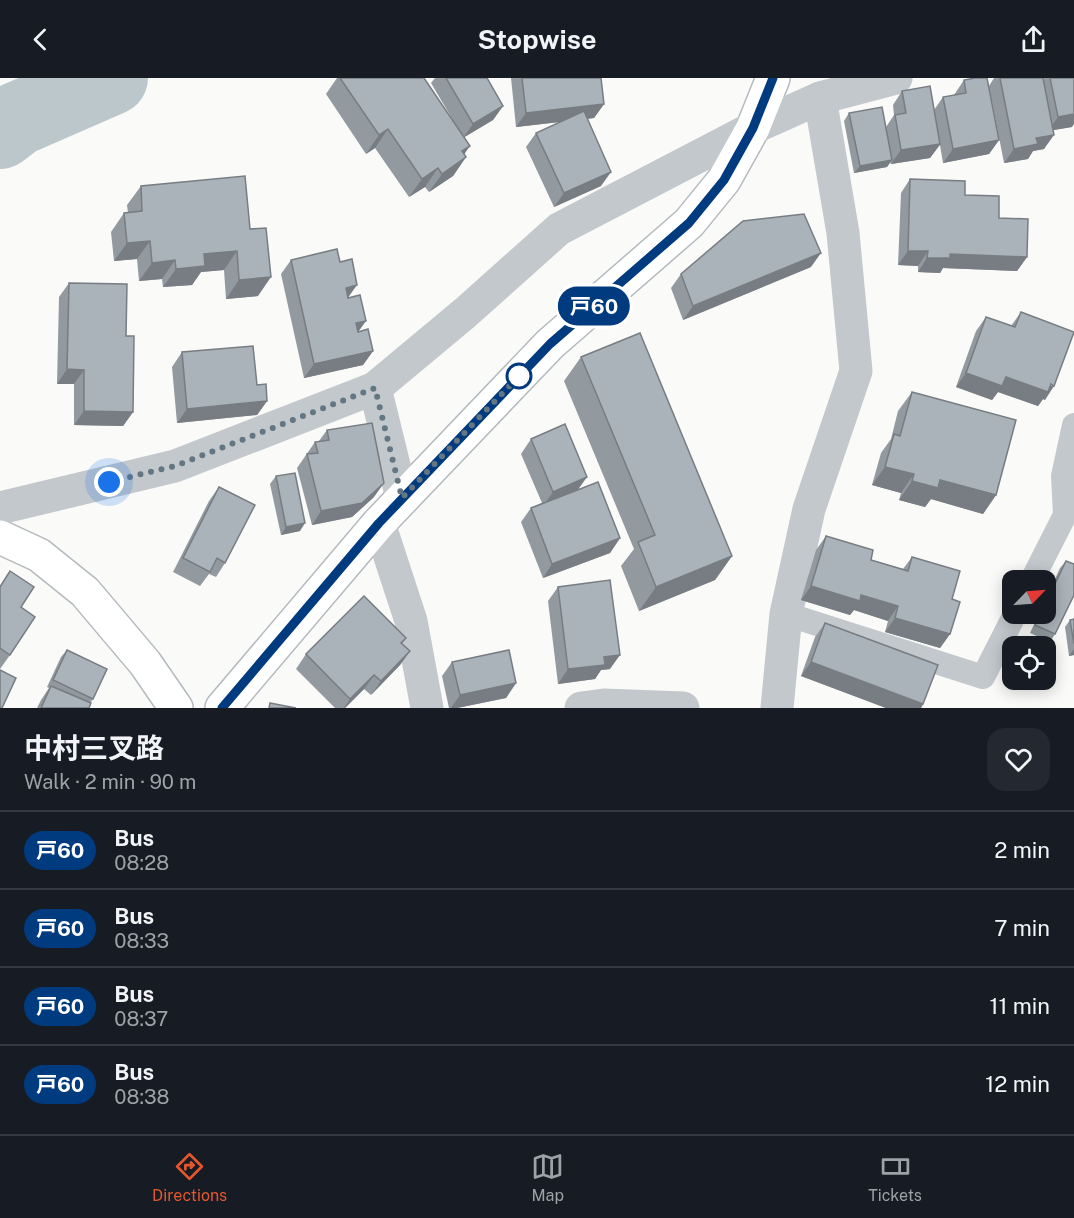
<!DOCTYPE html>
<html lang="en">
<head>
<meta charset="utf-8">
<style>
  :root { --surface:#171b24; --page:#242831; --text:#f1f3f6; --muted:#9ea1a6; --line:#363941; --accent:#e4572e }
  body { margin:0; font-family:"Public Sans","Noto Sans JP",sans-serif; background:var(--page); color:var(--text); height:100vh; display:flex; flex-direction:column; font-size:22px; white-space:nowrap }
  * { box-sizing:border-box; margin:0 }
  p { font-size:20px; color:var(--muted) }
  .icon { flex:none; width:33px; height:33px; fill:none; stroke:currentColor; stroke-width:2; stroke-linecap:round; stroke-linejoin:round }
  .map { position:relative; height:630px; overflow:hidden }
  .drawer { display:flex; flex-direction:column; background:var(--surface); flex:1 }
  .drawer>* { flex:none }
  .badge { padding:0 12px; border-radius:20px; font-size:21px; line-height:39px }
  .needle { width:39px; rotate:65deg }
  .buttons { position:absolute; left:1002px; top:492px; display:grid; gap:12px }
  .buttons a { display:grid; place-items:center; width:54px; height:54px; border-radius:12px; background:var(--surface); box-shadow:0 3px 15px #0003; font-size:30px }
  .you { position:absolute; width:30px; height:30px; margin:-15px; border:4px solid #fff; border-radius:50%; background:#1a73e8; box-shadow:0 0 0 9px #1a73e833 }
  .map>.badge { position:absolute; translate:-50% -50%; box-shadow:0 0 0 3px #fff }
  .round { display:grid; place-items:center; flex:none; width:63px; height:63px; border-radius:18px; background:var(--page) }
  .summary { display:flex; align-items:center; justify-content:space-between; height:102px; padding:0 24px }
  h1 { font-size:28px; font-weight:700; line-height:45px }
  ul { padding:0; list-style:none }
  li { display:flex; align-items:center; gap:18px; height:78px; padding:0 24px; border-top:2px solid var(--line) }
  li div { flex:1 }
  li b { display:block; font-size:22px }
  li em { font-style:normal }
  li .badge { min-width:66px; font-weight:700; text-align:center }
  header { display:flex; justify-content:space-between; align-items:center; height:78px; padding:0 24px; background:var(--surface); font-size:27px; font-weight:700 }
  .menu { display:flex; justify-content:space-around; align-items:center; height:84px; border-top:2px solid var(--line); background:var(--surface); font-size:16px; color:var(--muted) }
  .menu a { display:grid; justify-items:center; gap:3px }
  .menu .active { color:var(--accent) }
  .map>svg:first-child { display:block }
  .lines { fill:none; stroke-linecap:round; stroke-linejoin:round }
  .river { stroke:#bbc7cb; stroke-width:74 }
  .secondary-casing { stroke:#b3babf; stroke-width:36 }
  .lane { stroke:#c3c8cc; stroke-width:24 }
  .street { stroke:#c3c8cc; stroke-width:33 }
  .secondary { stroke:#fff; stroke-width:33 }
  .wall { fill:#929a9f }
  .shaded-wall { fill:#777d82 }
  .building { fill:#aab3b9; stroke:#777d82; stroke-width:1.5 }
  .line-casing { stroke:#fff; stroke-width:14 }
  .line { stroke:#003b80; stroke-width:9 }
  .walk { stroke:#657683; stroke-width:6; stroke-dasharray:0 10.8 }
  .stop-dot { fill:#fff; stroke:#003b80; stroke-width:3 }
</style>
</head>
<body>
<header><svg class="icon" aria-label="back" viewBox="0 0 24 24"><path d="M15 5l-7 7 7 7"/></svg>Stopwise<svg class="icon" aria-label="share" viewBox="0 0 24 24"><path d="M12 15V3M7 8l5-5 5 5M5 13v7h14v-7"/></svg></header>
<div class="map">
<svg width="1074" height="630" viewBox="0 0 1074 630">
  <rect width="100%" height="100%" fill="#fafaf8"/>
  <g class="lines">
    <path class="river" d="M0 54 17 41 111 0"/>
    <defs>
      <g id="secondary">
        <path d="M0 459 39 477 85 514 145 585 176 630"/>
        <path d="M222 630 379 445 550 266 689 145 724 102 753 50 773 0"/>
      </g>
    </defs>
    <use href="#secondary" class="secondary-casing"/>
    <g class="lane">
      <path d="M1032 502 1065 437 1063 398 1074 347"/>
      <path d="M786 536 983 599 1015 536"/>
    </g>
    <g class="street">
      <path d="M375 310 402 420"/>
      <path d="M0 430 175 388 375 310 465 235 559 151 753 50 820 20 896 0"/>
      <path d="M379 445 411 543 427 630"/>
      <path d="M581 630 604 627 683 630"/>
      <path d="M777 630 786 536 809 431 856 293 843 155 820 20"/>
    </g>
    <use href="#secondary" class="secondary"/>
  </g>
  <g class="wall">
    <path d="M337 0H424L454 44 431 5 435 0H487L503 28 493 42 464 59V76L466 79 453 98 429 114 425 109 409 119 375 70 366 76 326 16Z"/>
    <path d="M511 0H601L604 26 594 40 587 41 601 108 554 129 526 69 536 55 560 44 516 49Z"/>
    <path d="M994 0H1074L1072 49 1053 52 1044 71 1033 73 1028 81 1004 85 990 13 999 62 989 76 943 85 940 67 930 80 891 86 890 84 887 89 854 95 844 43 849 35 886 49 894 37 893 27 902 13 934 32 943 19 954 17 964 2 989 8Z"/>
    <path d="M910 101 965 117 999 140 1027 179 1017 193 943 190 940 195 918 194V188L898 187 901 115Z"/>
    <path d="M141 108 250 151 258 218 226 221 224 192 201 194 192 207 163 209 162 201 139 203 137 181 114 183 111 154 124 135H128L127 127Z"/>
    <path d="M291 182 340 184 348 220 359 253 373 273 363 287 304 300 281 196Z"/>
    <path d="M811 189 683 242 671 210 681 196Z"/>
    <path d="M69 205 126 258 133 334 123 348 74 347V306H57L59 219Z"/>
    <path d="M1021 234 1045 322 1043 321 1038 328 998 314 992 322 956 309 976 253 986 239 1011 248Z"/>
    <path d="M182 274 257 307 267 323 257 337 177 345 172 289Z"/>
    <path d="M581 279 732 478 715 502 639 533 621 488 634 471 564 303Z"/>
    <path d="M912 314 996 417 983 436 931 421 925 429 899 422 901 415 872 407 881 375 891 361 898 333Z"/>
    <path d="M327 352 374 419 352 439 312 447 297 390 315 364 319 363Z"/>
    <path d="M531 361 579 411 620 460 610 475 543 500 521 444 531 430 542 425 521 376Z"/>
    <path d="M276 398 300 453 281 457 270 406Z"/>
    <path d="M219 409 225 485 216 499 209 496 200 508 173 494 209 423Z"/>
    <path d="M826 458 871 482 903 491 912 479 952 521 950 556 940 570 885 554 888 543 854 532 850 537 801 522 816 472Z"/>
    <path d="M1066 483 1055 556 1050 564 1030 555 1039 536H1046V521L1060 490Z"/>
    <path d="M10 493 21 529 10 577 0 591V508Z"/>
    <path d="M558 509 610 591 601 592 595 601 558 606 548 523Z"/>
    <path d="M1074 541V577L1069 578 1065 549 1070 542Z"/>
    <path d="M825 545 923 626 921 630H886L801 598 815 559Z"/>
    <path d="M406 560 402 566 410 573 400 587 371 617 364 611 345 630H335L296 591 306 576Z"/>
    <path d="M67 572 93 621 90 625 89 630H37L41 622 49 610 47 609 61 579Z"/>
    <path d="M452 584 516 605 506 620 457 630H449L442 598Z"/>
  </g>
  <g class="shaded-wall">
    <path d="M604 26 594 40 516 49 526 35Z"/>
    <path d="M503 28 493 42 463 60 473 46Z"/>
    <path d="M1074 35V46L1072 49 1048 53 1058 39Z"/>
    <path d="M388 51 375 70 366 76 379 57Z"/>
    <path d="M1054 57 1044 71 1033 73 1028 81 1004 85 1014 71 1036 60Z"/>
    <path d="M999 62 989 76 943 85 953 71Z"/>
    <path d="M940 66 930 80 891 86 901 72Z"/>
    <path d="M470 68 458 85 466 79 453 98 429 114 442 96 462 73Z"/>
    <path d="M892 82 887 89 854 95 860 88Z"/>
    <path d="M438 90 425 109 409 119 422 101Z"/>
    <path d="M611 94 601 108 554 129 564 115Z"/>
    <path d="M150 163 137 181 114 183 127 165Z"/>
    <path d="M237 173 224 192 201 194 192 207 163 209 176 191 204 176Z"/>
    <path d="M908 173H928L918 188 898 187Z"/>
    <path d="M821 175 811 189 683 242 693 228Z"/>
    <path d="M950 176 1027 179 1017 193 943 190 940 195 918 194 927 180Z"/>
    <path d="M175 182 162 201 139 203 152 185Z"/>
    <path d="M271 199 258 218 226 221 239 202Z"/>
    <path d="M357 207 347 221 346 210Z"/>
    <path d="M366 243 356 257V245Z"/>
    <path d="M373 273 363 287 304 300 314 286Z"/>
    <path d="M67 291 84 292 74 306H57Z"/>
    <path d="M966 295 1006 299 1054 308 1045 322 1043 321 1038 328 998 314 992 322 956 309Z"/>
    <path d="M267 323 257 337 177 345 187 331Z"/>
    <path d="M84 333 133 334 123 348 74 347Z"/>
    <path d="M885 389 914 396 901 415 872 407Z"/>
    <path d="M587 399 577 413 543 428 553 414Z"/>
    <path d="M940 402 996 417 983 436 931 421 925 429 899 422 912 403Z"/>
    <path d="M384 405 374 419 352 439 312 447 321 433Z"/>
    <path d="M305 445 300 453 281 457 286 449Z"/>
    <path d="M620 460 610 475 543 500 552 486Z"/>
    <path d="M732 478 715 502 639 533 656 509Z"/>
    <path d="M811 508 861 517 898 528 888 543 854 532 850 537 801 522Z"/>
    <path d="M895 540 950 556 940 570 885 554Z"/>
    <path d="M1074 571V577L1069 578Z"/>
    <path d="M410 573 400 587 371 617 381 603Z"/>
    <path d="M620 577 610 591 601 592 595 601 558 606 568 591 604 579Z"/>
    <path d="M811 584 923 626 921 630H886L801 598Z"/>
    <path d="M374 597 364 611 345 630H344L350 621Z"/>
    <path d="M516 605 506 620 457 630H451L460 617Z"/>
  </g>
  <g class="building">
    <path d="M340 0H424L470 68 462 73 466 79 442 96 438 90 422 101 388 51 379 57Z"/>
    <path d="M446 0H487L503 28 473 46Z"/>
    <path d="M522 0H601L604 26 526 35Z"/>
    <path d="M975 0H987L999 62 953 71 943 19 966 15 964 2Z"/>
    <path d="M1000 0H1043L1054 57 1036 60 1038 66 1014 71Z"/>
    <path d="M1050 0H1074V36L1058 39Z"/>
    <path d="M930 8 940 66 901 72 895 37 906 35 902 13Z"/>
    <path d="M882 29 892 82 860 88 849 35Z"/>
    <path d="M584 33 611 94 564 115 536 55Z"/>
    <path d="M245 98 250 151 266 150 271 199 239 202 237 173 204 176 205 188 176 191 175 182 152 185 150 163 127 165 124 135 142 133 141 108Z"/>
    <path d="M910 101 965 103V117L999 118V140L1028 141 1027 179 950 176V180H927L928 173H908Z"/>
    <path d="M804 136 821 175 693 228 681 196 743 143Z"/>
    <path d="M337 171 340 184 352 181 357 207 346 210 348 220 360 217 366 243 356 245 358 254 368 251 373 273 314 286 291 182Z"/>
    <path d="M69 205 127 206 126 258H134L133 334 84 333V292L67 291Z"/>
    <path d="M1021 234 1074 254 1054 308 1051 306 1048 314 1006 299 1002 308 966 295 986 239 1015 249Z"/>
    <path d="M640 255 732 478 656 509 638 464 655 457 581 279Z"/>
    <path d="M253 268 257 307 266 306 267 323 187 331 182 274Z"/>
    <path d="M912 314 1016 342 996 417 940 402 938 410 912 403 914 396 885 389 894 356 900 358Z"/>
    <path d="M372 345 384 405 362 425 321 433 307 376 318 375 315 364 329 362 327 352Z"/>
    <path d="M565 346 587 399 553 414 531 361Z"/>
    <path d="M295 395 305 445 286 449 276 398Z"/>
    <path d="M598 404 620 460 552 486 531 430Z"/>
    <path d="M219 409 255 427 225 485 217 480 210 494 183 480Z"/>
    <path d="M826 458 873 472 871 482 908 493 912 479 960 493 952 521 960 524 950 556 895 540 898 528 861 517 860 523 811 508Z"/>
    <path d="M1066 483 1074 486V517L1055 556 1035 547 1041 536H1046V525Z"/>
    <path d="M10 493 34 509 21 529 35 539 10 577 0 570V509Z"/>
    <path d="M610 502 620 577 604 579 605 587 568 591 558 509Z"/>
    <path d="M364 518 406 560 401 565 410 573 381 603 374 597 350 621 306 576Z"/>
    <path d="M1074 541V566L1070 542Z"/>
    <path d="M825 545 938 587 923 626 811 584Z"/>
    <path d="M67 572 107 591 93 621 53 602Z"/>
    <path d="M509 572 516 605 460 617 452 584Z"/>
    <path d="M0 592 16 600 2 630H0Z"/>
    <path d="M51 608 91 625 89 630H41Z"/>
    <path d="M270 625 296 630H269Z"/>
  </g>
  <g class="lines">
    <defs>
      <path id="line" d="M222 630 379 445 550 266 689 145 724 102 753 50 773 0"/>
    </defs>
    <use href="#line" class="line-casing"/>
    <use href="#line" class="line"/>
    <path class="walk" d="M109 404 175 388 375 310 402 420 519 298"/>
  </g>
  <circle class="stop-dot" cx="519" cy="298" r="12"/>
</svg>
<div class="buttons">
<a><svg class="needle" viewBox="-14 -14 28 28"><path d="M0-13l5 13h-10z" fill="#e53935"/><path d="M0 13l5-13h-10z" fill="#9ea1a6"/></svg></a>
<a><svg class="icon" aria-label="locate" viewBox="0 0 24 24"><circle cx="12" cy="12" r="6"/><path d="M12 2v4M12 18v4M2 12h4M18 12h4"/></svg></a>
</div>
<div class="you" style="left:109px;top:404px"></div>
<b class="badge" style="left:594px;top:228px;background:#003b80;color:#fff">戸60</b>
</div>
<section class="drawer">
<div class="summary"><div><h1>中村三叉路</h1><p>Walk · 2 min · 90 m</p></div><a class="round"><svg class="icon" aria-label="heart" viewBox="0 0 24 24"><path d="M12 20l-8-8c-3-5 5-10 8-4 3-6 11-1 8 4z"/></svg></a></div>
<ul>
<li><span class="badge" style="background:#003b80;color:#fff">戸60</span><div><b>Bus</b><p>08:28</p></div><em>2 min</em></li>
<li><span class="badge" style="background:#003b80;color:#fff">戸60</span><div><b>Bus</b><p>08:33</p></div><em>7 min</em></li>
<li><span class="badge" style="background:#003b80;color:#fff">戸60</span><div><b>Bus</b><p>08:37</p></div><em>11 min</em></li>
<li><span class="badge" style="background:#003b80;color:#fff">戸60</span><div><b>Bus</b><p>08:38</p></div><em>12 min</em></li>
</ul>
</section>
<nav class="menu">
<a class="active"><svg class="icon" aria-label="directions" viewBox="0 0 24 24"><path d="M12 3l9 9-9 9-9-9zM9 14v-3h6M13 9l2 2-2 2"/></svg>Directions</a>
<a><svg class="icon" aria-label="map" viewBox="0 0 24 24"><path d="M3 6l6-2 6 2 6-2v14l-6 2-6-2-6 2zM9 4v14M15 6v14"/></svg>Map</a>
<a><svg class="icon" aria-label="tickets" viewBox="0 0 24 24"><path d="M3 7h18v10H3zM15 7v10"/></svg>Tickets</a>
</nav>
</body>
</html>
